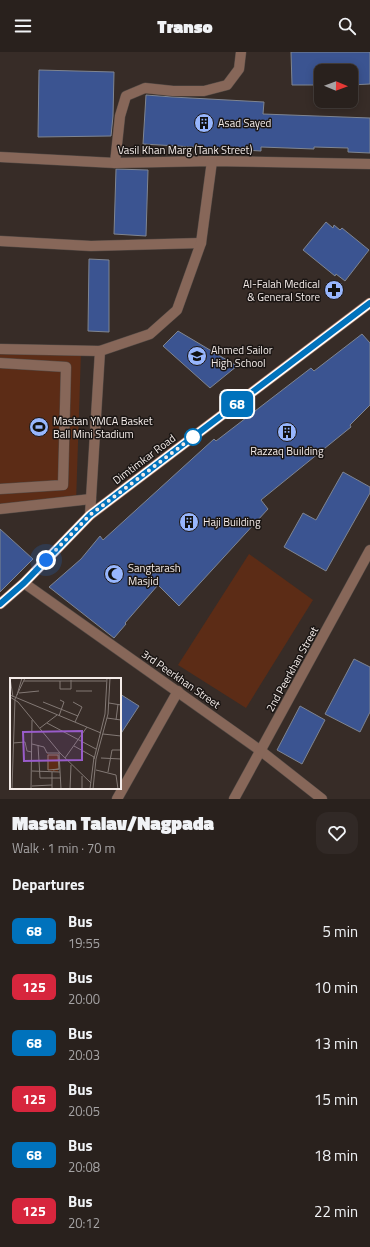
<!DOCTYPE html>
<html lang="en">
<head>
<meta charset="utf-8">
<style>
  :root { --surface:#29211d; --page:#312926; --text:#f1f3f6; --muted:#a5a3a4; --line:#453e3b }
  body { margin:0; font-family:"Titillium Web",sans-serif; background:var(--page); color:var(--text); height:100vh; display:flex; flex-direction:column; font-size:15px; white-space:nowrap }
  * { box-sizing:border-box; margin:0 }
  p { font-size:13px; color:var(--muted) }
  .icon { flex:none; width:22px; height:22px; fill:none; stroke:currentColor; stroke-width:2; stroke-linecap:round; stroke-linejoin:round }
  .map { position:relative; height:747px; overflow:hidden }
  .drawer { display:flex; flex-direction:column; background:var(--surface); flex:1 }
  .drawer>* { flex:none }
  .badge { padding:0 8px; border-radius:6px; font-size:14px; line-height:26px }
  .needle { width:26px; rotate:91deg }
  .tools { position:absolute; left:314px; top:12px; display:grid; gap:8px }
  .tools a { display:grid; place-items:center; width:44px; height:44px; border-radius:8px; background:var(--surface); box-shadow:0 2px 10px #0003,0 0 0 1px var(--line); font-size:20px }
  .you { position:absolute; width:20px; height:20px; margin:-10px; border:3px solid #fff; border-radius:50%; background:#1a73e8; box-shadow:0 0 0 6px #1a73e833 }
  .map>.badge { position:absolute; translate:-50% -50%; box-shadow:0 0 0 2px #fff }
  h2 { padding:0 12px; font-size:15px; line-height:36px }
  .round { display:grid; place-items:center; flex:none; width:42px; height:42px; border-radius:12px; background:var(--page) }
  .head { display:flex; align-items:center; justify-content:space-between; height:68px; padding:0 12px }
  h1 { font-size:19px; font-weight:800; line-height:30px }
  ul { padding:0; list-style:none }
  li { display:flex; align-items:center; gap:12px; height:56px; padding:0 12px }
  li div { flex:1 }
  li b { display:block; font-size:15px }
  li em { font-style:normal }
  li .badge { min-width:44px; font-weight:700; text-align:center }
  header { display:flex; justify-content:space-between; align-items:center; height:52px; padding:0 12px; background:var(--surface); font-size:18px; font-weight:800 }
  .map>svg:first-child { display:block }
  .green { fill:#5c2c16 }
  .building { fill:#3b5491; stroke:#7f8591 }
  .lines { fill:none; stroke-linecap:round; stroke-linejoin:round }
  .minor-casing { stroke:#554b46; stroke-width:11 }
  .major-casing { stroke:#554b46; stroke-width:11 }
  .minor { stroke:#876759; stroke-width:10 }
  .major { stroke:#de9d80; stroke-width:10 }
  .line-casing { stroke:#fff; stroke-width:9 }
  .line { stroke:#0072bc; stroke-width:6 }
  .walk { stroke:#f4ece9; stroke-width:4; stroke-dasharray:0 7.2 }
  .stop-dot { fill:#fff; stroke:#0072bc; stroke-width:2 }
  .labels { text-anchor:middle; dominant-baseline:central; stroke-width:3; stroke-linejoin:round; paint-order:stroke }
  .poi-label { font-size:11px; fill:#f4ece9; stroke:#1b1614; text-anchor:start }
  .street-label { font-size:11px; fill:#f4ece9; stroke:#1b1614 }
  .inset-road { fill:none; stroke:#837975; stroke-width:1 }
  .view { fill:#995cca; fill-opacity:0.15; stroke:#995cca; stroke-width:2 }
  .inset-edge { fill:none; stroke:#f4ece9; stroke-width:2 }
</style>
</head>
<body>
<header><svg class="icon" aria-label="menu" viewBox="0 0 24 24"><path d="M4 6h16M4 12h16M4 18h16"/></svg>Transo<svg class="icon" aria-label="search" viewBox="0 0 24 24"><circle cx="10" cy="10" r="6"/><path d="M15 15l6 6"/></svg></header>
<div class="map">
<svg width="370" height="747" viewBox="0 0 370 747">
  <rect width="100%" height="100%" fill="#372c27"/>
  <g class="green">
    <path d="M0 296 81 300 76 451 0 453Z"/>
    <path d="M249 502 313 548 246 656 178 613Z"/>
  </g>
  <g class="building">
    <path d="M291 0H370V32L351 33V19H321V33H292Z"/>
    <path d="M39 18 114 20 113 64 111 84 38 85Z"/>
    <path d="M146 43 172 45 264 50 263 62 370 66V101L348 100V96L314 95V97L261 95V99L143 92Z"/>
    <path d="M116 117 148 118 146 184 114 182Z"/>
    <path d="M326 170 333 176 334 173 340 178 342 176 369 198 345 229 336 222 335 224 303 198Z"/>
    <path d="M89 207 109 208V280L88 279Z"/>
    <path d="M178 279 237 314 210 336 163 294Z"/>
    <path d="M362 282 370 291V353L350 373 351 375 261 448 268 457 179 554 158 533 125 571 126 572 114 586 49 535 81 507 100 484 103 488 214 387 216 389 311 316 314 319Z"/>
    <path d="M343 420 370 435V441L326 519 284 495 303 461 316 468Z"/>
    <path d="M0 477 33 507 0 540Z"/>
    <path d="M354 607 370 615V660L360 680 325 662Z"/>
    <path d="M120 642 139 654 120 683Z"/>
    <path d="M300 654 325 668 302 712 277 698Z"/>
  </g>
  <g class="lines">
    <defs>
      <g id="minor">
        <path d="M0 105 115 111 212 109 370 112"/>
        <path d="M115 111 120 64 126 44 145 36 173 39H204L227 33 239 17 241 0"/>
        <path d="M0 189 91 194 201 191"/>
        <path d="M0 297 100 299"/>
        <path d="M0 311 66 315 63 433 0 437"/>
        <path d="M0 457 91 447"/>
        <path d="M90 463 100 299 150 282 177 258 201 191 212 109"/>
        <path d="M24 531 261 699 322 747"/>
        <path d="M117 747 178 639"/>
        <path d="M234 747 370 498"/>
      </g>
      <path id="major" d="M0 552 24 531 90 463 370 251"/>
    </defs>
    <use href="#minor" class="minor-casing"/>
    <use href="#major" class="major-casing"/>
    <use href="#minor" class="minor"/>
    <use href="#major" class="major"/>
  </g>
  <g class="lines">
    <defs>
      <path id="line" d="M0 552 24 531 90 463 370 251"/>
    </defs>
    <use href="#line" class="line-casing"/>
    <use href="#line" class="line"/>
    <path class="walk" d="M46 508 90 463 193 385"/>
  </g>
  <defs>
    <symbol id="building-disc" viewBox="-11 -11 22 22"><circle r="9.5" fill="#97b6fd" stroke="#1b1614"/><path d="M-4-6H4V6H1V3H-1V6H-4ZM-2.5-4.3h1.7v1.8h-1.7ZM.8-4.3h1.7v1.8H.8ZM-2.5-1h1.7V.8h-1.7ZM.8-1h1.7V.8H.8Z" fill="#111"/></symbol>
    <symbol id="pharmacy-disc" viewBox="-11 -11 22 22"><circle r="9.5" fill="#97b6fd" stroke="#1b1614"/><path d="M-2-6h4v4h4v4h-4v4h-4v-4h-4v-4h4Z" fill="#111"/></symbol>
    <symbol id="school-disc" viewBox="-11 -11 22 22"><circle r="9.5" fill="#97b6fd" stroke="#1b1614"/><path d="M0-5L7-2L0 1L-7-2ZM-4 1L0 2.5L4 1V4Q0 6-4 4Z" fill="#111"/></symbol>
    <symbol id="stadium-disc" viewBox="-11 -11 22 22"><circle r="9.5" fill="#97b6fd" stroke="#1b1614"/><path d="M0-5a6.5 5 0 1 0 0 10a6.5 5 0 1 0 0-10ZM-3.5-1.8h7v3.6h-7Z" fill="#111"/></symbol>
    <symbol id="mosque-disc" viewBox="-11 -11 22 22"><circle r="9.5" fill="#97b6fd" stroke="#1b1614"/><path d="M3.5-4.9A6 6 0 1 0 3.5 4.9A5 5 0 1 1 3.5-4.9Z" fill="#111"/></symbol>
  </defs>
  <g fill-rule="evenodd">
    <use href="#building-disc" x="193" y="60" width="22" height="22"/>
    <use href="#pharmacy-disc" x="323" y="227" width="22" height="22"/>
    <use href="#school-disc" x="186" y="293" width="22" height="22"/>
    <use href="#stadium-disc" x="28" y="364" width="22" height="22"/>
    <use href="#building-disc" x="276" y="369" width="22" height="22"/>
    <use href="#building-disc" x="178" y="459" width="22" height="22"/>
    <use href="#mosque-disc" x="103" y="511" width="22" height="22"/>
  </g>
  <circle class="stop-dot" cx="193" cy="385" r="8"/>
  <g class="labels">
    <g class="poi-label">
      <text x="218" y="71">Asad Sayed</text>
      <text x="320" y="232" text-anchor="end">Al-Falah Medical<tspan x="320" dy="13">&amp; General Store</tspan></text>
      <text x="211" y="298">Ahmed Sailor<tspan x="211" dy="13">High School</tspan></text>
      <text x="53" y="369">Mastan YMCA Basket<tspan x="53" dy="13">Ball Mini Stadium</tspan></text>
      <text x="287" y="399" text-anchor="middle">Razzaq Building</text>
      <text x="203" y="470">Haji Building</text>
      <text x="128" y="516">Sangtarash<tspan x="128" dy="13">Masjid</tspan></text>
    </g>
    <g class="street-label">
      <text x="185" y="98">Vasil Khan Marg (Tank Street)</text>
      <text transform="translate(144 407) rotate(-37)">Dimtimkar Road</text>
      <text transform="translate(292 617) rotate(-61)">2nd Peerkhan Street</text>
      <text transform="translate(181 627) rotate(35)">3rd Peerkhan Street</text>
    </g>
  </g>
  <g transform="translate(10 626)">
    <rect width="111" height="111" fill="#372c27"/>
    <path d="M37 76H49L48 94 37 92Z" fill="#5c2c16"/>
    <path class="inset-road" d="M0 0 3 19M14 3H96M50 3V11H61V2M66 13H82M9 15 29 13M0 17 91 55M7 17 12 0M0 19 8 24 50 75 81 105M33 24 68 38M63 24 72 29 65 44M99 25 111 27M49 38 54 24 50 22M97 40 111 42M106 42 108 26M37 45 86 71M30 50 47 37M93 56 111 58M3 65 15 64 17 73 22 74M22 66 34 69 37 75H49M28 67 30 100H51M64 68 84 79M49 75 51 111M55 80 77 49M91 80 111 81M84 81 95 36 97 0M43 92 49 91 48 77H38V92L49 91M86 92 106 97 108 111M22 93 50 94M42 94V111M98 94 102 72H111M22 108 42 107M2 111 5 21 15 0M21 111 22 42M60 111 61 87M72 111V98M80 111 84 79M83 111 86 81 98 36 100 0"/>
    <path class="view" d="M72 53V82L14 83 13 54Z"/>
    <rect width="111" height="111" class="inset-edge"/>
  </g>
</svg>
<div class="tools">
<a><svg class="needle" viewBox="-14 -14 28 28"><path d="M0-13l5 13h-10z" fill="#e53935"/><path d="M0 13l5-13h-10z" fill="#a5a3a4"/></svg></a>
</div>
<div class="you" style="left:46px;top:508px"></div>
<b class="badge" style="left:237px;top:352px;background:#0072bc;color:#fff">68</b>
</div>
<section class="drawer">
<div class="head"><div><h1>Mastan Talav/Nagpada</h1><p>Walk · 1 min · 70 m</p></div><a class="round"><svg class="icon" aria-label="heart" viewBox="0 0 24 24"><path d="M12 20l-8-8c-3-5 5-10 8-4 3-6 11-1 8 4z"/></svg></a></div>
<h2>Departures</h2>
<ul>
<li><span class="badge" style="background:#0072bc;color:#fff">68</span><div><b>Bus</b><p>19:55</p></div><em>5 min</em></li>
<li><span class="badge" style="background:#d7263d;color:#fff">125</span><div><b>Bus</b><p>20:00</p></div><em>10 min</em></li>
<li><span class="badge" style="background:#0072bc;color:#fff">68</span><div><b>Bus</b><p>20:03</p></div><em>13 min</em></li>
<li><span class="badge" style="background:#d7263d;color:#fff">125</span><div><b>Bus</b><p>20:05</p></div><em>15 min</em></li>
<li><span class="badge" style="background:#0072bc;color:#fff">68</span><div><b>Bus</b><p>20:08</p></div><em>18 min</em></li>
<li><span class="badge" style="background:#d7263d;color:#fff">125</span><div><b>Bus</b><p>20:12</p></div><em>22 min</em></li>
</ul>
</section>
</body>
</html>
